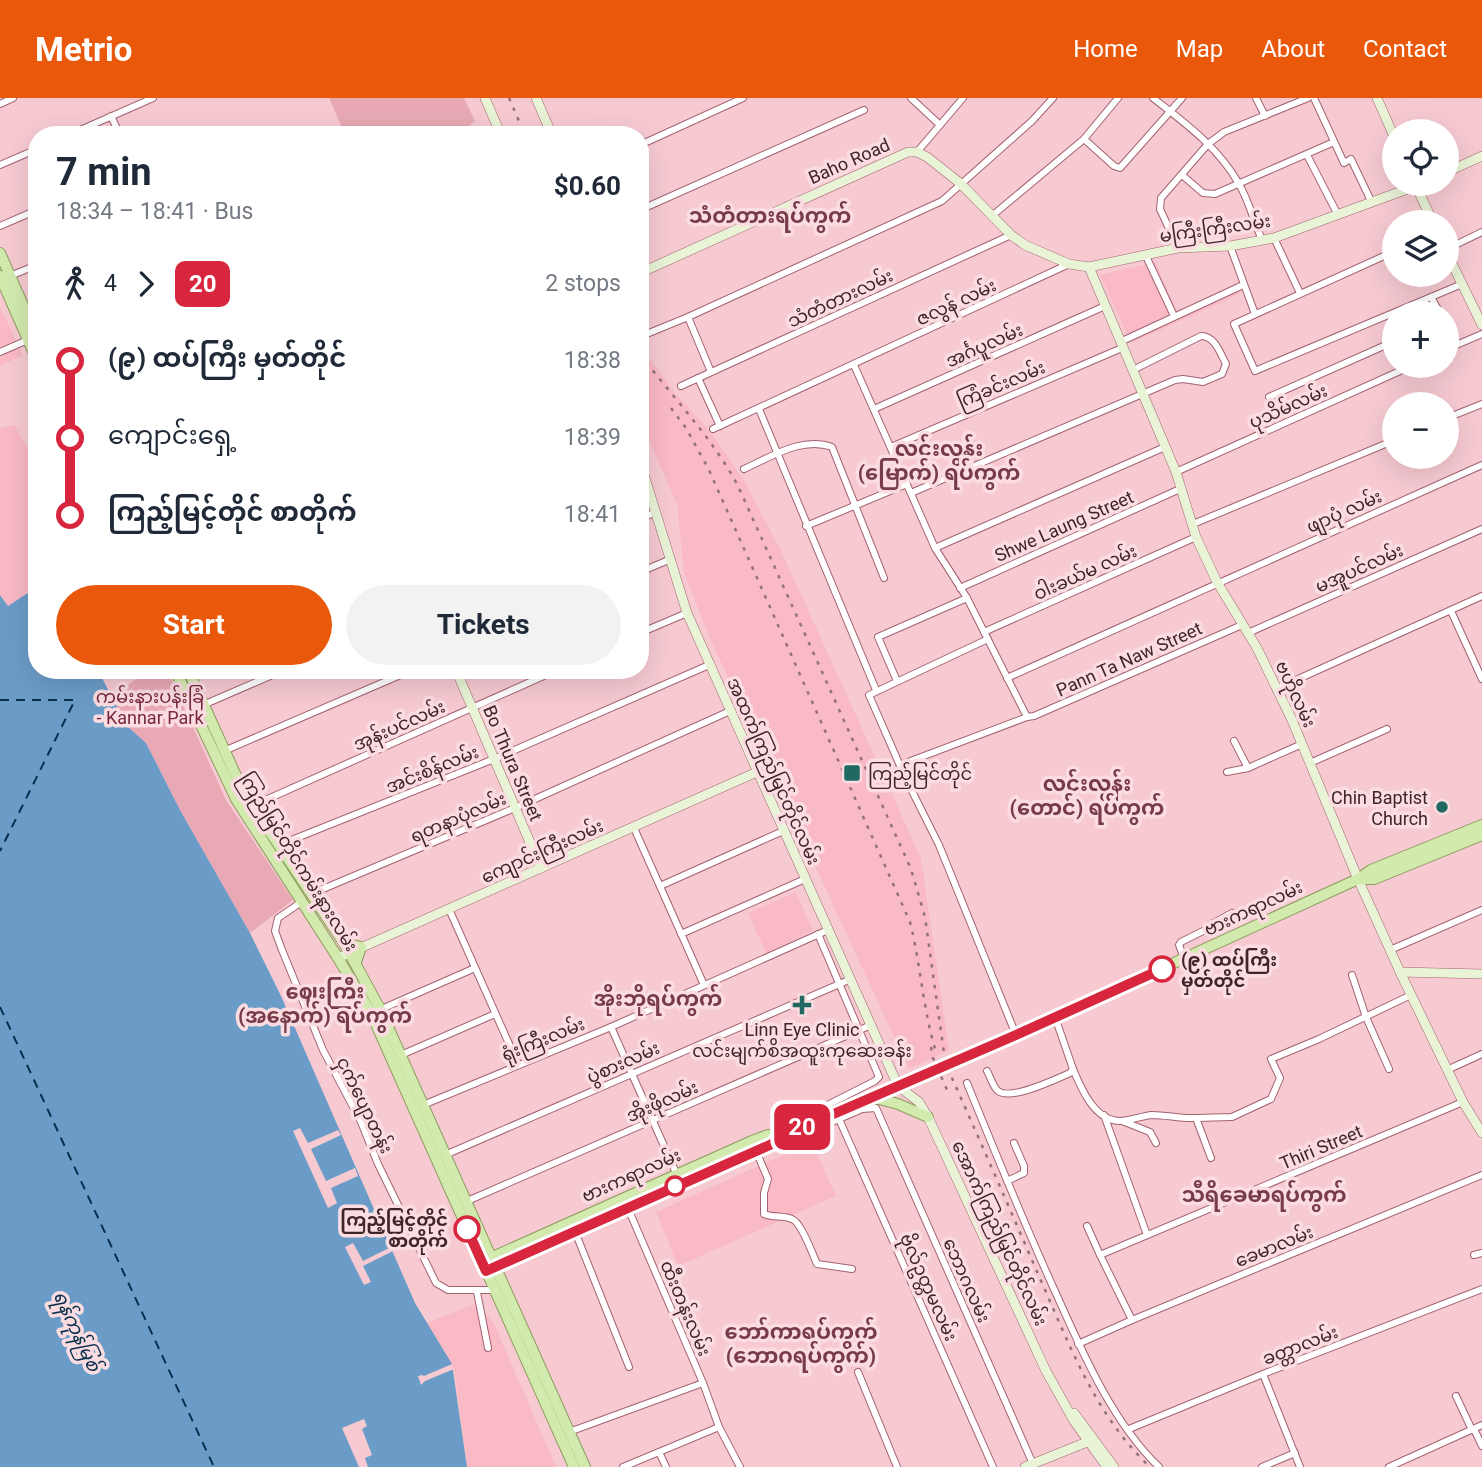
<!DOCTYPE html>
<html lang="en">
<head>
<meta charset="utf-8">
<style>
  :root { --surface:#fff; --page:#f2f2f3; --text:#1f2937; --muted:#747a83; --accent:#ea580c }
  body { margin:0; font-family:Roboto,"Noto Sans Myanmar",sans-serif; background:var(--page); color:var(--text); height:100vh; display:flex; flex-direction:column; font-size:26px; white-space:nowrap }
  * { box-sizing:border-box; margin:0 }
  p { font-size:23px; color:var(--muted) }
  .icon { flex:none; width:38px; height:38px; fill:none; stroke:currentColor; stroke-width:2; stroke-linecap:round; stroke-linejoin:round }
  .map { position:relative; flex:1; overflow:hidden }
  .sheet { position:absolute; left:28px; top:28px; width:621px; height:553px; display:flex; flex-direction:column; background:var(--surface); border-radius:28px; box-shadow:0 7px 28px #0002 }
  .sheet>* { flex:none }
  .badge { padding:0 14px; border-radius:10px; font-size:24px; line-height:46px }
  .controls { position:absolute; left:1382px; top:21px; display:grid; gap:14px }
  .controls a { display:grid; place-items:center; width:77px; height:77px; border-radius:50%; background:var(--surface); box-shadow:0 7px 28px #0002; font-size:35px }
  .map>.badge { position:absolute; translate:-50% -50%; box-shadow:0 0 0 4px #fff }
  .legs { display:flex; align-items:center; gap:10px; height:77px; padding:0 28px; font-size:23px }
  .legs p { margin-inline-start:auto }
  .overview { display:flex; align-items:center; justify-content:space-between; height:119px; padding:0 28px }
  h1 { font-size:38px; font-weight:700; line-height:52px }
  .cta { display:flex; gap:14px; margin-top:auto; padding:14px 28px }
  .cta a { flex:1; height:80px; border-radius:42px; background:var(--accent); color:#fff; font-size:28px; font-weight:700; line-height:80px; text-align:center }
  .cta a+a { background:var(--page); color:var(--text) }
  ul { padding:0 28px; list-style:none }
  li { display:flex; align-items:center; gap:24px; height:77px; font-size:26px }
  li i { display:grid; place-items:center; width:10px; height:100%; margin:0 9px; background:currentColor }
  li i::after { content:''; width:18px; height:18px; margin:-9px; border:5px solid; border-radius:50%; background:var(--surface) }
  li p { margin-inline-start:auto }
  li:first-child i { background:linear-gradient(#0000 50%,currentColor 0) }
  li:last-child i { background:linear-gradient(currentColor 50%,#0000 0) }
  header { display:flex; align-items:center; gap:42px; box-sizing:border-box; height:98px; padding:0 35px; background:var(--accent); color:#fff }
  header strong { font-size:33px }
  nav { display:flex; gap:38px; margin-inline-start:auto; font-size:24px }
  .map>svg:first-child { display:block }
  .built { fill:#f9b9c5 }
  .green { fill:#e8a9b5 }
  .water { fill:#6b9cc8 }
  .pier { fill:#f7cad2 }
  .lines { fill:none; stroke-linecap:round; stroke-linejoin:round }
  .ferry { stroke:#082f4d; stroke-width:2; stroke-dasharray:9 7; stroke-linecap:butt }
  .street-casing { stroke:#a36270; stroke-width:8 }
  .secondary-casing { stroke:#a36270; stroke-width:10 }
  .primary-casing { stroke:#8c9c5d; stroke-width:12 }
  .street { stroke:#fff; stroke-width:6 }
  .secondary { stroke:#e9f4d7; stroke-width:9 }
  .primary { stroke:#d3eaaf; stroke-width:10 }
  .rail { stroke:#957178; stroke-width:2.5; stroke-dasharray:3.5 7; stroke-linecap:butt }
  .line-1-casing { stroke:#fff; stroke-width:16 }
  .line-1 { stroke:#d7263d; stroke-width:10 }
  .poi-dot { fill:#1f6962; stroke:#fadce1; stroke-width:2.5 }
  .stop-1-dot { fill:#fff; stroke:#d7263d; stroke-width:3.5 }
  .labels { text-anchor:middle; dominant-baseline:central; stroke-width:7; stroke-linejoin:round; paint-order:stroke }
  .street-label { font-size:18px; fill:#3f242a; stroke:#fadce1 }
  .park-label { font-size:18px; fill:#78273f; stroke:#fadce1 }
  .poi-label { font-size:18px; fill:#3f242a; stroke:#fadce1; text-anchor:start }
  .stop-label { font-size:18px; font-weight:bold; fill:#3f242a; stroke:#fadce1; text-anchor:start }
  .water-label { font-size:19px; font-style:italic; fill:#082f4d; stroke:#fadce1 }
  .quarter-label { font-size:21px; font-weight:bold; fill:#783b4a; stroke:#fadce1 }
</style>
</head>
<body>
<header>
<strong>Metrio</strong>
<nav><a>Home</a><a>Map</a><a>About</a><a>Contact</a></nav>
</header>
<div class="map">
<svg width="1482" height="1369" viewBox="0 0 1482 1369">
  <rect width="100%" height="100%" fill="#f7cad2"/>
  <g class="built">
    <path d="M1155 164 1177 213 1236 188 1240 196 1131 245 1100 177Z"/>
    <path d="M0 209 23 257 0 268Z"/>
    <path d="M640 248 677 297 713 337 745 384 782 455 921 760 949 952 909 971 707 534 684 474 677 406 641 324Z"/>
    <path d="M14 327 37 366V489L8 508 0 497V330Z"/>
    <path d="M796 794 813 833 766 855 748 815Z"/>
    <path d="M812 1044 836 1098 678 1168 656 1114Z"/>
    <path d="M478 1205 495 1228 556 1369H467L454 1271 427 1225Z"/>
  </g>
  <g class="green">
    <path d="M329 0H464L475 23 458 37H345Z"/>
    <path d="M150 572H167L226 702 293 802 250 835 180 712 146 645 126 627 111 598Z"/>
  </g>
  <path class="water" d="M37 489V572H98L126 627 146 645 180 712 250 835 281 898 415 1205 452 1266 467 1369H0V497L8 508Z"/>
  <g class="pier">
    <path d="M300 1030 308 1045 338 1032 341 1037 311 1051 326 1083 355 1070 358 1078 331 1090 337 1105 328 1110 293 1033Z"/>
    <path d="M353 1145 363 1163 391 1149 393 1153 363 1168 371 1184 364 1187 345 1149Z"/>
    <path d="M452 1266 454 1271 425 1283 421 1287 418 1278 422 1277 424 1278Z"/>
    <path d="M364 1321 367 1328 362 1331 372 1357 365 1360 368 1369H359L342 1330Z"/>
  </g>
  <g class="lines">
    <g class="ferry">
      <path d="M0 602H75L0 753"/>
      <path d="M0 909 214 1369"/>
    </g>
    <defs>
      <g id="street">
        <path d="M911 0 940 27"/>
        <path d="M1153 0C1185 25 1219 50 1239 86 1249 103 1254 124 1262 142"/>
        <path d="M1256 0 1265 18"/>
        <path d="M1314 0 1344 65 1351 61 1372 105"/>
        <path d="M0 6 13 0"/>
        <path d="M111 18 120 37"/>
        <path d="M69 37 153 0"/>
        <path d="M1084 41 1114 68 1120 70 1182 0"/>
        <path d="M640 47 743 0"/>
        <path d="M917 54 963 0"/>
        <path d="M1307 57 1338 117"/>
        <path d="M0 67 37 51"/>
        <path d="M1182 77 1203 95 1215 96 1334 44"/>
        <path d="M640 112 864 12"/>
        <path d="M993 117 1084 41 1118 0"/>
        <path d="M0 128 37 112"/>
        <path d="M1274 140 1300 195"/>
        <path d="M1230 148 1255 216"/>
        <path d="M1178 150 1160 111 1161 100 1208 46 1224 34 1308 0"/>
        <path d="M1447 151 1482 134"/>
        <path d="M1395 153 1234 226 1255 273 1462 186"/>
        <path d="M1145 156 1174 218"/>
        <path d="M10 178 37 167"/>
        <path d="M1431 199 1440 215"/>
        <path d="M688 219 711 274"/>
        <path d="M640 229 644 234 649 235 688 219 942 103 1032 23 1053 0"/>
        <path d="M1120 244 1243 187"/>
        <path d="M1447 244 1448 245"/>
        <path d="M1447 251 1482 236"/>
        <path d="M0 254 30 241"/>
        <path d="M854 267 935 450 967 500 1027 619"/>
        <path d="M698 280 720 328"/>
        <path d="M681 288 1011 137"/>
        <path d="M1269 299 1395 243"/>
        <path d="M759 311 876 592"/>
        <path d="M874 311 1105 208"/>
        <path d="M1447 320 1482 306"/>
        <path d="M713 331 1069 166"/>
        <path d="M891 349 1122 250"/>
        <path d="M744 371C771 359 802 338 832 349L884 480"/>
        <path d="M1176 374 1411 268"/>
        <path d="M911 395 1175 282 1183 281 1203 284 1222 276 1226 266C1220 255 1215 238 1201 238L1133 272"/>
        <path d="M640 421 656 414"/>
        <path d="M1193 426 1395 342"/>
        <path d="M806 428 907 386"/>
        <path d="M935 450 1165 349"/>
        <path d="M640 474 671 461"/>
        <path d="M960 490 1180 391"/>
        <path d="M1451 513 1482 581"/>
        <path d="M984 534 1196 439"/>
        <path d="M640 535 687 515"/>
        <path d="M1248 535 1482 431"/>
        <path d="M988 541 869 597 905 679 939 747 1016 937"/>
        <path d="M1007 580 1482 367"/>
        <path d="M897 583 878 539 967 500"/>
        <path d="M1276 591 1482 498"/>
        <path d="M203 607 284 572"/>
        <path d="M1234 643 1248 670"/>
        <path d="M224 653 412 572"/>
        <path d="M1310 665 1387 631"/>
        <path d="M900 667 1027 619 1034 618 1242 527"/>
        <path d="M1227 674 1248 670 1302 646"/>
        <path d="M252 708 557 572"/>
        <path d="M634 730 704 887"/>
        <path d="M279 747 494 661 709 567"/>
        <path d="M660 788 783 733"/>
        <path d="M311 796 515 710 730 613"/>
        <path d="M303 803 278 820 275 833 282 852 323 952 361 1024 378 1066 436 1185 448 1192H494"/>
        <path d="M449 811 518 966"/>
        <path d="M681 836 805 781"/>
        <path d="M1390 852 1482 812"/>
        <path d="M1184 860 1179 847 1181 844 1211 829 1212 826 1232 815"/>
        <path d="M1352 877 1366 919 1389 971"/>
        <path d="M377 913 475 870"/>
        <path d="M1055 919 1073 971"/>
        <path d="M611 929 677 1077"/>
        <path d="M401 957 495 916"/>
        <path d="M1447 972 1482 956"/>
        <path d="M987 973C990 978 993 989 998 993 1011 1003 1056 981 1070 975L1073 971C1081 990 1094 1022 1119 1023 1130 1023 1141 1018 1152 1017 1167 1017 1181 1021 1196 1020L1211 1060"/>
        <path d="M967 985C995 1054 1023 1123 1054 1191 1081 1251 1111 1323 1159 1369"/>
        <path d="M423 1007 611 929 828 832"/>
        <path d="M1104 1017 1147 1137"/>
        <path d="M1196 1020 1232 1019 1271 1001 1280 980 1271 961 1319 941 1411 897"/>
        <path d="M839 1021 993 1369"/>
        <path d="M1122 1023 1150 1034 1156 1045"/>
        <path d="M804 1029 811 1032 816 1031 862 1011 876 1010 1033 1366"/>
        <path d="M768 1037 875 983 879 979 818 836"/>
        <path d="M756 1053 768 1081 764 1095V1116C773 1120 783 1117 792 1121 801 1124 813 1157 817 1166L852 1171"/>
        <path d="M445 1057 851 881"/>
        <path d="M1007 1083 1024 1075V1068L1014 1045"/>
        <path d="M465 1104 871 927"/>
        <path d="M627 1108 703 1285 719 1329 740 1369"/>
        <path d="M1087 1128 1100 1157"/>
        <path d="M574 1131 629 1269"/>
        <path d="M1474 1157 1482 1155"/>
        <path d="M477 1194 488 1250"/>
        <path d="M1132 1222 1100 1157 1463 1004"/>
        <path d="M1078 1246 1132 1222 1482 1077"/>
        <path d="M858 1274 897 1369"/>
        <path d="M1263 1276 1300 1369"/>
        <path d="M1456 1298 1472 1332"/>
        <path d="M1129 1331 1263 1276 1482 1191"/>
        <path d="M1474 1331 1482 1348"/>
        <path d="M569 1334 703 1285"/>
        <path d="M659 1354 666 1369"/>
        <path d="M623 1369 719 1329"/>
        <path d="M1262 1369 1295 1355"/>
        <path d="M1389 1369 1482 1327"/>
      </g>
      <g id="secondary">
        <path d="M485 0 501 37"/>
        <path d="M536 0 552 37"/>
        <path d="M1377 0 1395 41"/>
        <path d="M1447 74 1482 58"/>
        <path d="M1415 86 1433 124"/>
        <path d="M1447 155 1482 227"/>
        <path d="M1089 169 1176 374 1196 439 1217 484 1257 550 1292 622 1358 781 1400 874 1463 1004 1482 1035"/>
        <path d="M640 175 908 54H917L927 59 960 85 1011 137 1025 147 1069 166 1089 169 1178 150 1230 148 1274 140 1421 86"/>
        <path d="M640 364 687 515 898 988 919 1004 928 1019 1046 1273 1074 1323 1107 1369"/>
        <path d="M456 572 541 770"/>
        <path d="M338 860 757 674"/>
        <path d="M1400 874 1482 876"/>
        <path d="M1074 1315 1114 1369"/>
        <path d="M1025 1369 1092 1342"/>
      </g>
      <g id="primary">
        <path d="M0 155 37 239"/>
        <path d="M0 178 37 262"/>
        <path d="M175 572 236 701 338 860 371 915 574 1369"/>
        <path d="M188 572 237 680 252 707 344 845 380 911 585 1369"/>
        <path d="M1358 781H1374L1482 737"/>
        <path d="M344 845 361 849 356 864"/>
        <path d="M872 999 898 1006 928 1019"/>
        <path d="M486 1162 752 1043 768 1037 778 1040"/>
        <path d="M486 1173 772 1046 778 1040 1016 937 1358 781 1371 772 1482 727"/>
      </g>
    </defs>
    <use href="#street" class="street-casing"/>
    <use href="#secondary" class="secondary-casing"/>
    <use href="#primary" class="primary-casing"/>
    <use href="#street" class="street"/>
    <use href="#secondary" class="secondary"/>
    <use href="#primary" class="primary"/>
    <g class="rail">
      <path d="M509 0 525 37"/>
      <path d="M640 256C673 300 712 339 738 388L911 771 925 819 944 955 952 980C981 1045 1010 1111 1038 1176 1069 1245 1094 1316 1150 1369"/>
      <path d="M671 310 686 330 709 372 910 824C921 868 923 914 937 957"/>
      <path d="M931 949 933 960 948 994"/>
    </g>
  </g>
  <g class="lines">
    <defs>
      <path id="line-1" d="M467 1131 486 1173 772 1046 778 1040 1016 937 1162 871"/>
    </defs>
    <use href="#line-1" class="line-1-casing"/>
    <use href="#line-1" class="line-1"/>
  </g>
  <g class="poi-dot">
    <rect x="843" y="666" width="18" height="18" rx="3.5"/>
    <circle cx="1442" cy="709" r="7"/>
    <path d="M798.5 896.5h7v7h7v7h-7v7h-7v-7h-7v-7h7z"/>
  </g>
  <g class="stop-1-dot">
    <circle cx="1162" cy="871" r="12"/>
    <circle cx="675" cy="1088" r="9"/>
    <circle cx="467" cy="1131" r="12"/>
  </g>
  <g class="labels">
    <g class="street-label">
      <text transform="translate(849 63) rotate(-24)">Baho Road</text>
      <text transform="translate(1215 130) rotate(-8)">မကြီးကြီးလမ်း</text>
      <text transform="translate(840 200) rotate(-25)">သံတံတားလမ်း</text>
      <text transform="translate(956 204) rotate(-25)">ဇလွန် လမ်း</text>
      <text transform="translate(984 247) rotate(-24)">အင်္ဂပူလမ်း</text>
      <text transform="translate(1001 286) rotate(-23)">ကြံခင်းလမ်း</text>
      <text transform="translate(1288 308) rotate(-24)">ပုသိမ်လမ်း</text>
      <text transform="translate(1344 413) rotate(-24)">ဖျာပုံ လမ်း</text>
      <text transform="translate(1064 428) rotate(-24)">Shwe Laung Street</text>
      <text transform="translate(1359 470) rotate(-24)">မအူပင်လမ်း</text>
      <text transform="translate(1085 474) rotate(-24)">ဝါးခယ်မ လမ်း</text>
      <text transform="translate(1129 561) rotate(-24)">Pann Ta Naw Street</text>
      <text transform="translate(1296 596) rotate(65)">ဗဟိုလမ်း</text>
      <text transform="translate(399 627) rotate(-24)">အုန်းပင်လမ်း</text>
      <text transform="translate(513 665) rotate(67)">Bo Thura Street</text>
      <text transform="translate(432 671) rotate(-22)">အင်းစိန်လမ်း</text>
      <text transform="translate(774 673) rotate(66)">အထက်ကြည်မြင်တိုင်လမ်း</text>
      <text transform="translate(458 719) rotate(-23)">ရတနာပုံလမ်း</text>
      <text transform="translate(542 753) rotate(-24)">ကျောင်းကြီးလမ်း</text>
      <text transform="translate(299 764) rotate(58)">ကြည်မြင်တိုင်ကမ်းနားလမ်း</text>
      <text transform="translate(1253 810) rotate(-25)">ဗားကရာလမ်း</text>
      <text transform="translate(543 941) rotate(-22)">ရုံးကြီးလမ်း</text>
      <text transform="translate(623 964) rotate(-24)">ပွဲစားလမ်း</text>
      <text transform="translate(662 1003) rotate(-24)">အိုးဖိုလမ်း</text>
      <text transform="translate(365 1007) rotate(64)">ငှက်ပျောတန်း</text>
      <text transform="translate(1321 1049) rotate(-23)">Thiri Street</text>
      <text transform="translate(631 1077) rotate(-24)">ဗားကရာလမ်း</text>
      <text transform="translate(1000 1135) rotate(65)">အောက်ကြည်မြင်တိုင်လမ်း</text>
      <text transform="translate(1274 1148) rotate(-22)">ခေမာလမ်း</text>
      <text transform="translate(967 1182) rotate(66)">ဘောဂလမ်း</text>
      <text transform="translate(929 1189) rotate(66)">ဗိုလ်ဥတ္တမလမ်း</text>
      <text transform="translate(686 1210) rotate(67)">ထီးတန်းလမ်း</text>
      <text transform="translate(1300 1247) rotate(-21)">ခတ္တာလမ်း</text>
    </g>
    <g class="park-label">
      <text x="150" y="598">ကမ်းနားပန်းခြံ<tspan x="150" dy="21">- Kannar Park</tspan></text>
    </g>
    <g class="poi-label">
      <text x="868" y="675">ကြည့်မြင်တိုင်</text>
      <text x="1428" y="699" text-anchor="end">Chin Baptist<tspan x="1428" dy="21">Church</tspan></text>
      <text x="802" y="931" text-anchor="middle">Linn Eye Clinic<tspan x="802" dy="21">လင်းမျက်စိအထူးကုဆေးခန်း</tspan></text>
    </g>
    <g class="stop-label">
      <text x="1181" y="861">(၉) ထပ်ကြီး<tspan x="1181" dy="21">မှတ်တိုင်</tspan></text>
      <text x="448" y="1121" text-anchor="end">ကြည့်မြင့်တိုင်<tspan x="448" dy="21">စာတိုက်</tspan></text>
    </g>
    <g class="water-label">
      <text transform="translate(77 1233) rotate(65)">ရန်ကုန်မြစ်</text>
    </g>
    <g class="quarter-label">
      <text x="770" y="118">သံတံတားရပ်ကွက်</text>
      <text x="939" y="351">လင်းလွန်း<tspan x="939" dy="24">(မြောက်) ရပ်ကွက်</tspan></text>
      <text x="1087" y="686">လင်းလွန်း<tspan x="1087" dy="24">(တောင်) ရပ်ကွက်</tspan></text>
      <text x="325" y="894">ဈေးကြီး<tspan x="325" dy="24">(အနောက်) ရပ်ကွက်</tspan></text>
      <text x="658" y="901">အိုးဘိုရပ်ကွက်</text>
      <text x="1264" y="1097">သီရိခေမာရပ်ကွက်</text>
      <text x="801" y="1234">ဘော်ကာရပ်ကွက်<tspan x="801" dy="24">(ဘောဂရပ်ကွက်)</tspan></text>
    </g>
  </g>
</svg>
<div class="controls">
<a><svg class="icon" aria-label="locate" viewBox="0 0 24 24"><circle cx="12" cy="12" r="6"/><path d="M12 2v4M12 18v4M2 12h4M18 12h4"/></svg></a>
<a><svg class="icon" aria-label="layers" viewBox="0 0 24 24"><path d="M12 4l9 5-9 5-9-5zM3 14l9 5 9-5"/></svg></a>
<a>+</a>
<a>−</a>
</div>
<b class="badge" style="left:802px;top:1029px;background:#d7263d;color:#fff">20</b>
<section class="sheet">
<div class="overview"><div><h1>7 min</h1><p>18:34 – 18:41 · Bus</p></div><b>$0.60</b></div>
<div class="legs"><svg class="icon" aria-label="walk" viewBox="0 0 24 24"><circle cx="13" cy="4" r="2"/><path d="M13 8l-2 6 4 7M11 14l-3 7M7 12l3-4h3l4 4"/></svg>4<svg class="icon" aria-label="forward" viewBox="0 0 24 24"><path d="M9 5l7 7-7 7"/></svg><b class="badge" style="background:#d7263d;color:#fff">20</b><p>2 stops</p></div>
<ul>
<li><i style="color:#d7263d"></i><b>(၉) ထပ်ကြီး မှတ်တိုင်</b><p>18:38</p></li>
<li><i style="color:#d7263d"></i><span>ကျောင်းရှေ့</span><p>18:39</p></li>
<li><i style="color:#d7263d"></i><b>ကြည့်မြင့်တိုင် စာတိုက်</b><p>18:41</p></li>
</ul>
<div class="cta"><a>Start</a><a>Tickets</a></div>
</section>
</div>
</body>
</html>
